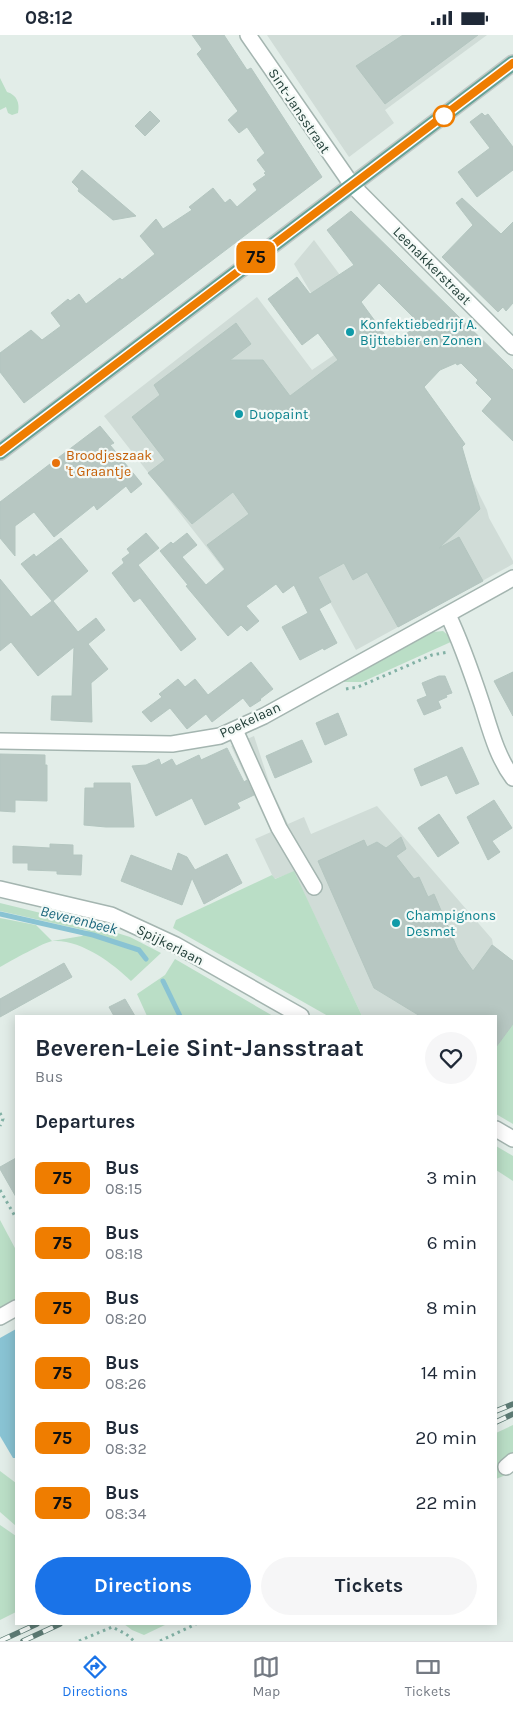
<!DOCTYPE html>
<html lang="en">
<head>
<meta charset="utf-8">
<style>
  :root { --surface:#fff; --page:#f6f6f7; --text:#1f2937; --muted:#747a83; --line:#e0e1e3; --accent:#1a73e8 }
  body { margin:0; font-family:Karla,sans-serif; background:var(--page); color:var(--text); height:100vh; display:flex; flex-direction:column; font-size:19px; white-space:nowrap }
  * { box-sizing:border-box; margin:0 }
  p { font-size:16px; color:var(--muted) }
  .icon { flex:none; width:28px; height:28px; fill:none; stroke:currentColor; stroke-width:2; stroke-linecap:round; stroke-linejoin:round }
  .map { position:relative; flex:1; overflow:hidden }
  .panel { position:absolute; left:15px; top:980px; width:482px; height:610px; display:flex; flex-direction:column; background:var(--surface); border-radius:0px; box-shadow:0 2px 12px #0003 }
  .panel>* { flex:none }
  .badge { padding:0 10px; border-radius:8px; font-size:18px; line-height:32px }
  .map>.badge { position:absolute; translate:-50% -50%; box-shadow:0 0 0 2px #fff }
  h2 { padding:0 20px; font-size:19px; line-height:45px }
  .round { display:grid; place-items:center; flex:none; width:52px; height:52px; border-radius:26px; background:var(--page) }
  .overview { display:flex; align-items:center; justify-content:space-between; height:85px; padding:0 20px }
  h1 { font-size:24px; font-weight:700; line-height:38px }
  .action { display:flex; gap:10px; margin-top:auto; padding:10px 20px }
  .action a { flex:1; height:58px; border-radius:30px; background:var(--accent); color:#fff; font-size:20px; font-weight:700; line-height:58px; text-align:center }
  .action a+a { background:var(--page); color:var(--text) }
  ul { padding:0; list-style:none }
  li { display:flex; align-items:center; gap:15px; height:65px; padding:0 20px }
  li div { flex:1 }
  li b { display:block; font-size:19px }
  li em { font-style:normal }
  li .badge { min-width:55px; font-weight:700; text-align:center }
  .status { display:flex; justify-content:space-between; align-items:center; height:35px; padding:0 25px; background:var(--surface); direction:ltr }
  .status svg { height:14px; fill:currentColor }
  .dock { display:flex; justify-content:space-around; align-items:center; height:70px; border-top:1px solid var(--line); background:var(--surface); font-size:14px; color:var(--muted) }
  .dock a { display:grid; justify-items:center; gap:2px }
  .dock .active { color:var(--accent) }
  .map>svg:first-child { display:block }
  .built { fill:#d0dcd7 }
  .green { fill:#badec6 }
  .water { fill:#89c3d3 }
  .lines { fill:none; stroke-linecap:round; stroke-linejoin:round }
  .stream { stroke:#89c3d3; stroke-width:5 }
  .building { fill:#b7c7c2; stroke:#b4c6c0; fill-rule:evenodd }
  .minor-casing { stroke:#a4b5b0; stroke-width:18 }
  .major-casing { stroke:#c1c9c7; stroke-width:18 }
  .path { stroke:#82b1a5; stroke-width:3; stroke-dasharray:2.5 4; stroke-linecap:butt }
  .minor { stroke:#fff; stroke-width:15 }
  .major { stroke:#65a397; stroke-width:15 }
  .rail-casing { stroke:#5c7a73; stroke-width:5.5 }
  .rail { stroke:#f3f9f6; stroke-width:4; stroke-dasharray:11; stroke-linecap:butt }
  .line-casing { stroke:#fff; stroke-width:11 }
  .line { stroke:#ef7d00; stroke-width:8 }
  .stop-dot { fill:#fff; stroke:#ef7d00; stroke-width:2.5 }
  .culture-dot { fill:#0f9aa8; stroke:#f3f9f6; stroke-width:2 }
  .food-dot { fill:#e8710a; stroke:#f3f9f6; stroke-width:2 }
  .labels { text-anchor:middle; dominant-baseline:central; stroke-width:4.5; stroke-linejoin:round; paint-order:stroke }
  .street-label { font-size:14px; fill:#213e38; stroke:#f3f9f6 }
  .culture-label { font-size:14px; fill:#0d838f; stroke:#f3f9f6; text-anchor:start }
  .food-label { font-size:14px; fill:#c56008; stroke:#f3f9f6; text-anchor:start }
  .water-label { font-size:15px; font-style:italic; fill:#1a667c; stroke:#f3f9f6 }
</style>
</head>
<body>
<div class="status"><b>08:12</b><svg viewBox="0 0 49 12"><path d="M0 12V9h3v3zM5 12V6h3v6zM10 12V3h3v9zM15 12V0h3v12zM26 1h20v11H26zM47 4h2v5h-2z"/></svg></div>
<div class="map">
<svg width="513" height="1606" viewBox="0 0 513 1606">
  <rect width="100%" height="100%" fill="#e2ede8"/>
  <g class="built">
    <path d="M267 0H487L385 75 394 88 349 122Z"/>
    <path d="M314 205 457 398 471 443 487 475 489 483 513 526V529L356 615 313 536 283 558 276 549 250 568 104 381 257 262 312 335 334 320 300 274 314 263 294 229Z"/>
    <path d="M254 701 271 753 288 789 304 782 311 799 377 771 492 904 493 910 513 926V989L496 1012V981H362L294 837 274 844 255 804 271 797 231 711Z"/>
  </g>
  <g class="green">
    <path d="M0 43 7 57C17 60 20 68 18 78L12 80 8 78 6 72 0 75Z"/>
    <path d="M443 596 449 601 453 606 362 647H341L426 600 433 597Z"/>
    <path d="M294 836 362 981H328L173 893 176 885 272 840 275 844Z"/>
    <path d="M0 868 98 892 130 902 161 918 131 946C113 928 80 904 53 906 46 906 9 927 0 932V883L36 890 52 906 82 901 88 896 0 876Z"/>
    <path d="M175 924 273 981H147L137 959 165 940Z"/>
    <path d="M513 989V1089L496 1079V1012Z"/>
    <path d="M496 1111 513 1121V1146L496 1135Z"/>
    <path d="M0 1185 16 1215V1266L0 1276Z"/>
    <path d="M513 1390V1437L496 1444V1398Z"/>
    <path d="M0 1436 16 1448V1491L0 1477Z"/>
    <path d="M0 1490 16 1501V1577L0 1585Z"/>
    <path d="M124 1589H167L144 1600 132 1595Z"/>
  </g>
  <path class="water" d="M16 1294V1423H13L0 1401V1303Z"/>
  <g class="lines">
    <g class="stream">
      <path d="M0 879 93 900 139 915 146 924"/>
      <path d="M163 946 180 981"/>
    </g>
  </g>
  <g class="building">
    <path d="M192 0H224L247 35 251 33 322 142 24 368 0 337V318L31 295 42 305 61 291 51 278 68 264 70 266 79 259 86 269 120 243 122 245 155 219 140 201 156 184 163 194 192 175 189 172 213 153 225 168 230 164 237 172 257 155 253 149 266 140 264 138 266 137 257 125 265 118 247 92 239 98 228 85 238 76 197 19 202 14Z"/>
    <path d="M403 0H478L385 69 356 31Z"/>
    <path d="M150 76 160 86 145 101 135 91Z"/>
    <path d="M482 78 485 81 488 79 513 112V135L477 162 458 137 490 113 470 87Z"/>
    <path d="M82 135 136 181 113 185 78 156 79 154 72 147Z"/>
    <path d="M462 163 501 199 513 187V268L506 276 503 272 498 277 442 222 473 190 456 168Z"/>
    <path d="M351 176 513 335V406L482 376 492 364 476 348 478 345 461 328 457 330 456 328 440 335 424 352 465 409 462 412 480 474 439 513 459 502 483 546 398 592 367 537 353 545 344 528 318 542 331 567 319 574 337 608 324 615 323 613 300 625 282 592 308 578 294 550 283 558 276 549 246 571 259 586 247 596 241 590 228 601 186 551 188 550 160 516 171 507 173 509 187 498 197 510 182 522 206 550 225 534 207 510 249 479 233 457 192 489 148 438 165 425 132 382 160 360 154 350 236 288 251 309 230 325H263L290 361 338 325 318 298 302 310 268 264 297 242 310 259 354 230 327 195ZM379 248 418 287 394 312 361 267Z"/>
    <path d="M100 391 114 408 110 410 142 449 131 458 126 451 97 475 94 470 54 502 34 477 15 491V521L0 503V467Z"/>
    <path d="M146 498 159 513 138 530 196 604 181 616 140 563 134 567 112 538 124 528 122 524 130 518 127 514Z"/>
    <path d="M61 503 88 536 53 566 78 597 96 583 105 595 88 609 108 634 91 648 92 687 51 685 52 661H72L74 612 38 641 11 607 0 616V544L31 582 52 566 21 529 34 519 36 522Z"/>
    <path d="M251 627 273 654 260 664 261 665 250 672 243 663 212 687 206 679 187 694 170 673 151 687 142 677 162 662 159 659 178 644 185 652 195 644 208 660Z"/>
    <path d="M513 637V681L494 646Z"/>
    <path d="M439 641H445L452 658 446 660 447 662 438 666 441 673 424 680 417 665 427 661 422 648Z"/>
    <path d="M338 678 347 700 325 710 316 688Z"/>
    <path d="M302 705 312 727 275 743 266 721Z"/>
    <path d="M462 712 479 749 456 759 447 740 421 751 414 734Z"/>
    <path d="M227 713 244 747 247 745 254 760 237 768 240 773 205 790 192 763 156 781 132 731 146 730 159 724 161 730 172 724 176 731 199 720 201 725Z"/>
    <path d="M0 719 45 720V730H47V766L15 765V777L0 776Z"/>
    <path d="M94 748H130L134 792H106L84 790 85 753H94Z"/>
    <path d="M494 765 512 793 492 806 500 817 488 825 467 782Z"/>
    <path d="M439 779 459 808 438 822 418 793Z"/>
    <path d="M401 802 406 814 396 821 414 844 419 842 428 862 434 859 458 915 473 936 492 910 513 926V989L496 1012V981H420L374 953 318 826 364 805 367 812 377 807 386 813Z"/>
    <path d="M50 809 73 810V820H82L81 840 57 839V836L28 835V828H13V811L50 813Z"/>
    <path d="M178 818 187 822 195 835 227 819 242 848 204 869 192 843 182 870 121 846 131 820 172 836Z"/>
    <path d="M64 928 72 942 0 982V964Z"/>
    <path d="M125 964 135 981H114L109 972Z"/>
    <path d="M16 1123V1162L0 1134V1132Z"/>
  </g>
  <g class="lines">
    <defs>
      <g id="minor">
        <path d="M248 0 352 150 513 312"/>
        <path d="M448 580C462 609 472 639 482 669 490 694 497 722 513 743"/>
        <path d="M235 695 279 793 314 852"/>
        <path d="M0 706 172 709 220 701 264 681 513 543"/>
        <path d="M0 854 111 880 176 910 301 981"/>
        <path d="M496 1094 513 1104"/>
        <path d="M0 1282 16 1273"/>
        <path d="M506 1432 513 1426"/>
      </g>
      <path id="major" d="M0 417 513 28"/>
    </defs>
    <use href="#minor" class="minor-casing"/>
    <use href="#major" class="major-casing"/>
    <g class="path">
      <path d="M346 654 358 652 432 620 448 617"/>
      <path d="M0 1078 3 1084 0 1091"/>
      <path d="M0 1155 16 1183"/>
      <path d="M79 1606 112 1592 126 1599 134 1606"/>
      <path d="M160 1606 196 1589"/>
    </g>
    <use href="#minor" class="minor"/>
    <use href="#major" class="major"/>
    <defs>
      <g id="rail">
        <path d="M496 1376 513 1369"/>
        <path d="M496 1387 513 1379"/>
        <path d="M0 1606 37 1589"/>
        <path d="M23 1606 60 1589"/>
      </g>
    </defs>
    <use href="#rail" class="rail-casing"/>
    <use href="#rail" class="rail"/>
  </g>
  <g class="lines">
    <defs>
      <path id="line" d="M0 417 513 28"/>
    </defs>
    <use href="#line" class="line-casing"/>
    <use href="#line" class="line"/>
  </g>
  <circle class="stop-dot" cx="444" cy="81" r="10"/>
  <g class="culture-dot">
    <circle cx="350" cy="297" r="5"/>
    <circle cx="239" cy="379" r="5"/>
    <circle cx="396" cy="888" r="5"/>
  </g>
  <circle class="food-dot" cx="56" cy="428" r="5"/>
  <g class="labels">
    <g class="street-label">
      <text transform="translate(299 76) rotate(56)">Sint-Jansstraat</text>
      <text transform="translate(432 231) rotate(45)">Leenakkerstraat</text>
      <text transform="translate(250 685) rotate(-25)">Poekelaan</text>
      <text transform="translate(170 910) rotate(27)">Spijkerlaan</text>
    </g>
    <g class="culture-label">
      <text x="360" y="289">Konfektiebedrijf A.<tspan x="360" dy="16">Bijttebier en Zonen</tspan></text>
      <text x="249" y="379">Duopaint</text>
      <text x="406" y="880">Champignons<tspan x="406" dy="16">Desmet</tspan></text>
    </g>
    <g class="food-label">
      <text x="66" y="420">Broodjeszaak<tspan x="66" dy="16">'t Graantje</tspan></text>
    </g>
    <g class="water-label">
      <text transform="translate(79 885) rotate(14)">Beverenbeek</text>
    </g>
  </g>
</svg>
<b class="badge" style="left:256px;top:222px;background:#ef7d00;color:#111">75</b>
<section class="panel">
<div class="overview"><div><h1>Beveren-Leie Sint-Jansstraat</h1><p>Bus</p></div><a class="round"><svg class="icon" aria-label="heart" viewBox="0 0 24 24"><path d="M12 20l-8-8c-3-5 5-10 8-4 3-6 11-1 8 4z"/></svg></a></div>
<h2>Departures</h2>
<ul>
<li><span class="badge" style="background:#ef7d00;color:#111">75</span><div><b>Bus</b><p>08:15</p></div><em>3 min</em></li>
<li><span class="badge" style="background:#ef7d00;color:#111">75</span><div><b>Bus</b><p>08:18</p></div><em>6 min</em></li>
<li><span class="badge" style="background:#ef7d00;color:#111">75</span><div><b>Bus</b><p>08:20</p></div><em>8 min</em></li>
<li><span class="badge" style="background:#ef7d00;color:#111">75</span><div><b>Bus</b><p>08:26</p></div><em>14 min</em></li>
<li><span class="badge" style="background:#ef7d00;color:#111">75</span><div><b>Bus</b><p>08:32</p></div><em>20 min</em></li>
<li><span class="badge" style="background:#ef7d00;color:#111">75</span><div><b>Bus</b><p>08:34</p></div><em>22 min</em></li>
</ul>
<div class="action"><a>Directions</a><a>Tickets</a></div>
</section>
</div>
<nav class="dock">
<a class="active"><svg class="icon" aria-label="directions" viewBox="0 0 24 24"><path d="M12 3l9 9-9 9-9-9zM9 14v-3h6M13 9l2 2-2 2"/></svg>Directions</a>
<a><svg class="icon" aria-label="map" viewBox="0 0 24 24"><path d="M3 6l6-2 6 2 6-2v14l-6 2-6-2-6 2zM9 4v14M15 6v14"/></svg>Map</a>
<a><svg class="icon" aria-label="tickets" viewBox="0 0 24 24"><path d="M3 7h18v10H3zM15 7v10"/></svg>Tickets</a>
</nav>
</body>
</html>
